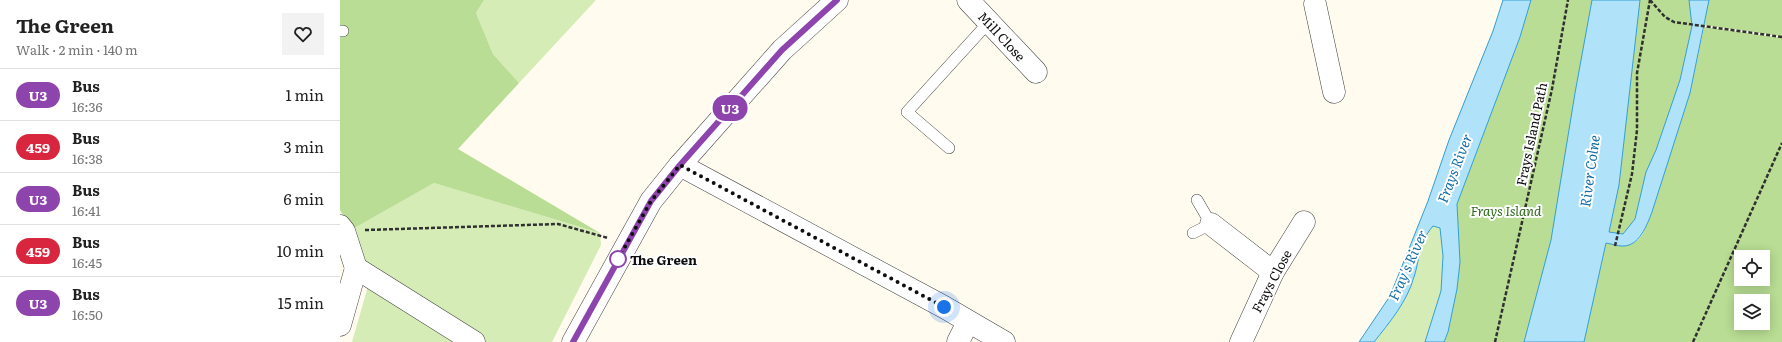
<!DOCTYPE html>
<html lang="en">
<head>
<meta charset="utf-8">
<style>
  :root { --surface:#fff; --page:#f2f2f2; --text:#222; --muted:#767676; --line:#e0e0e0 }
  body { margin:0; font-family:Literata,serif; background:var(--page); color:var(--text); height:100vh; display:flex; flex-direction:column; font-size:15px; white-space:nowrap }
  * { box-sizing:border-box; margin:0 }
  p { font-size:13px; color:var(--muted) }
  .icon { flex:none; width:22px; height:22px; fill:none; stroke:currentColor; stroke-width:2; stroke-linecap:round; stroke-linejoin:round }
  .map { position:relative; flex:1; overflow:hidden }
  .panel { display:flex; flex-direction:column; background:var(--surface); width:340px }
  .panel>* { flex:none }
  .badge { padding:0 8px; border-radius:13px; font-size:14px; line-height:26px }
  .controls { position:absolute; left:1394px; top:250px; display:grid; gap:8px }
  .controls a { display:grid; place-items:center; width:36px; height:36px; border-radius:0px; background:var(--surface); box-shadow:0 2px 10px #0003; font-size:20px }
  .you { position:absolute; width:20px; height:20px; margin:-10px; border:3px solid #fff; border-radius:50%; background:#1a73e8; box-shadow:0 0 0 6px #1a73e833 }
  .map>.badge { position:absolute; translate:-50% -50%; box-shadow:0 0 0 2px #fff }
  .round { display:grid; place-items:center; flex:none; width:42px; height:42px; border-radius:0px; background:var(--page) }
  .overview { display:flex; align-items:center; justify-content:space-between; height:68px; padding:0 16px }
  h1 { font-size:19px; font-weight:700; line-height:30px }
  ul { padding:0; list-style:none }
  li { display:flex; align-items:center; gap:12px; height:52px; padding:0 16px; border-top:1px solid var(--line) }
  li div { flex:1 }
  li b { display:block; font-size:15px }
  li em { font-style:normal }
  li .badge { min-width:44px; font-weight:700; text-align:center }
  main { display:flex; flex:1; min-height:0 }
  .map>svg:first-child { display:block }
  .green { fill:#d5ecb6 }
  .forest { fill:#b9dd94; fill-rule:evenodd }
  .water { fill:#b0e2f9; stroke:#339dd4 }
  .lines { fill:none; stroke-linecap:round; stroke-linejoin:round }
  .service-casing { stroke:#414141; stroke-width:12 }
  .minor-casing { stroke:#414141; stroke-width:23 }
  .tertiary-casing { stroke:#414141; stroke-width:23 }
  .path { stroke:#303030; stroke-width:2.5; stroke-dasharray:4 2; stroke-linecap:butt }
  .service { stroke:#fff; stroke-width:11 }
  .minor { stroke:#fff; stroke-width:22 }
  .tertiary { stroke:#fff; stroke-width:22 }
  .line-casing { stroke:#fff; stroke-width:9 }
  .line { stroke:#8e44ad; stroke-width:6 }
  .walk { stroke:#0e0e0e; stroke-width:4; stroke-dasharray:0 7.2 }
  .stop-dot { fill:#fff; stroke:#8e44ad; stroke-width:2 }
  .labels { text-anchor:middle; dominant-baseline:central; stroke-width:4; stroke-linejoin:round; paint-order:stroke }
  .street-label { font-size:13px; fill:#0e0e0e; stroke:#fff }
  .park-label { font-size:13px; font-style:italic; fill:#2f691a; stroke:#fff }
  .stop-label { font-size:13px; font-weight:bold; fill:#0e0e0e; stroke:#fff; text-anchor:start }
  .water-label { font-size:14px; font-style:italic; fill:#106da7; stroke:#fff }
</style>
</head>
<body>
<main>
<section class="panel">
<div class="overview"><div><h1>The Green</h1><p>Walk · 2 min · 140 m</p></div><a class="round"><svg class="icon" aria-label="heart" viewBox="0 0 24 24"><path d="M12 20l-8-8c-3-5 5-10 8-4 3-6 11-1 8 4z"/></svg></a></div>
<ul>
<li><span class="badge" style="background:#8e44ad;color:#fff">U3</span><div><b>Bus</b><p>16:36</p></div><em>1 min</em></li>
<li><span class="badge" style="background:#d7263d;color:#fff">459</span><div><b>Bus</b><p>16:38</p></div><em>3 min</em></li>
<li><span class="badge" style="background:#8e44ad;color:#fff">U3</span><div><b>Bus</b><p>16:41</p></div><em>6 min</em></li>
<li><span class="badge" style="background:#d7263d;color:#fff">459</span><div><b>Bus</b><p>16:45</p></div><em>10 min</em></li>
<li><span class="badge" style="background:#8e44ad;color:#fff">U3</span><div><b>Bus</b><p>16:50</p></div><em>15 min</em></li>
</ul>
</section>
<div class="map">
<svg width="1442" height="342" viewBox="0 0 1442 342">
  <rect width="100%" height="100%" fill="#fffbee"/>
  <g class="green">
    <path d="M144 0H256L179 83 153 54 136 13Z"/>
    <path d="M94 183 260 233 261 245 212 342H12L29 283 11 230Z"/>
    <path d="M1092 226 1100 228 1103 256 1101 291 1085 342H1034C1050 323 1065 303 1074 279 1077 270 1077 260 1079 251 1081 241 1086 234 1092 226Z"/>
  </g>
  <g class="forest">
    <path d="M0 0H144L136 13 153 54 179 83 118 149 260 233 94 183 11 230 0 210Z"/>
    <path d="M1191 0H1252L1235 93 1211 240 1184 342H1104L1108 332 1117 289 1120 262 1117 204 1180 37Z"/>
    <path d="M1300 0H1349L1352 26 1340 80 1316 150 1306 172 1295 219 1283 234 1269 232 1279 185Z"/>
    <path d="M1369 0H1442V36L1364 25Z"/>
    <path d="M1364 27 1442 38V342H1244L1266 243C1298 249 1301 241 1312 212L1350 93ZM1401 257H1423V279H1401ZM1401 301H1423V323H1401Z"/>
  </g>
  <g class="water">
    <path d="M1163 0H1191L1180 37 1117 204 1120 262 1117 289 1108 332 1104 342H1085L1101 291 1103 256 1100 228 1093 226C1077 245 1081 255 1074 277 1067 302 1049 323 1034 342H1019L1050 296 1088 201 1109 140 1153 31Z"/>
    <path d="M1252 0H1300L1279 185 1269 232 1283 234 1295 219 1306 172 1316 150 1340 80 1352 26 1349 0H1369L1350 93 1312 212C1307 225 1299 247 1282 246 1277 246 1272 244 1266 243L1244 342H1184L1211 240 1235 93Z"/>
  </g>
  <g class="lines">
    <defs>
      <g id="service">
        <path d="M0 31H3"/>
        <path d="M609 148 567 112 649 22"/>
        <path d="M853 233 871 224 857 200"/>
      </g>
      <g id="minor">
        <path d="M628 0 696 72"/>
        <path d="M975 4 994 92"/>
        <path d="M340 165 604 307 664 342"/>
        <path d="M871 224 933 272"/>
        <path d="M0 226 4 231 16 268 134 342"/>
        <path d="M0 325 16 268"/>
        <path d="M618 342 628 322"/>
        <path d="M901 342 933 272 964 222"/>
      </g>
      <path id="tertiary" d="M233 342 311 201 340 165 442 50 497 0"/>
    </defs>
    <use href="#service" class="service-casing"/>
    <use href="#minor" class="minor-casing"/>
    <use href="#tertiary" class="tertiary-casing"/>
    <g class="path">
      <path d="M1310 0 1325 17 1334 22 1442 37"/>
      <path d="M25 230 218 224 268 238"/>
      <path d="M1275 246 1292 174 1297 130V73L1310 0"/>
      <path d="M1155 342 1212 89 1228 0"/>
      <path d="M1353 342 1442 143"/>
    </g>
    <use href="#service" class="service"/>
    <use href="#minor" class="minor"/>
    <use href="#tertiary" class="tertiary"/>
  </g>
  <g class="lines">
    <defs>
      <path id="line" d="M233 342 311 201 340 165 442 50 497 0"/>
    </defs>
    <use href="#line" class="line-casing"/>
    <use href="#line" class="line"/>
    <path class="walk" d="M278 259 311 201 340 165 604 307"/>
  </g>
  <circle class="stop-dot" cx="278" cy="259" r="8"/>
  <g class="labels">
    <g class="street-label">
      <text transform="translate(662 36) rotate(47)">Mill Close</text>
      <text transform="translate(1191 134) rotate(-78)">Frays Island Path</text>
      <text transform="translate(931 281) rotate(-62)">Frays Close</text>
    </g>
    <g class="park-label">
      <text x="1166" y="210">Frays Island</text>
    </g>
    <g class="stop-label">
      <text x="290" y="259">The Green</text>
    </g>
    <g class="water-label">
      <text transform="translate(1114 168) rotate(-69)">Frays River</text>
      <text transform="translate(1249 171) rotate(-82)">River Colne</text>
      <text transform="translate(1067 265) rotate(-66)">Fray's River</text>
    </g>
  </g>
</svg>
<div class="controls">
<a><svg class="icon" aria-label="locate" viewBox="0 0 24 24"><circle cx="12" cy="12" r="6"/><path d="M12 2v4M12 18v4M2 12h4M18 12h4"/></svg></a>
<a><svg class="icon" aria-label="layers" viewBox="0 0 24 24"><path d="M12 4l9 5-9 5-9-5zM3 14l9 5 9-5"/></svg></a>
</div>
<div class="you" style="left:604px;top:307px"></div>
<b class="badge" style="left:390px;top:108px;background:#8e44ad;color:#fff">U3</b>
</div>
</main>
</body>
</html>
